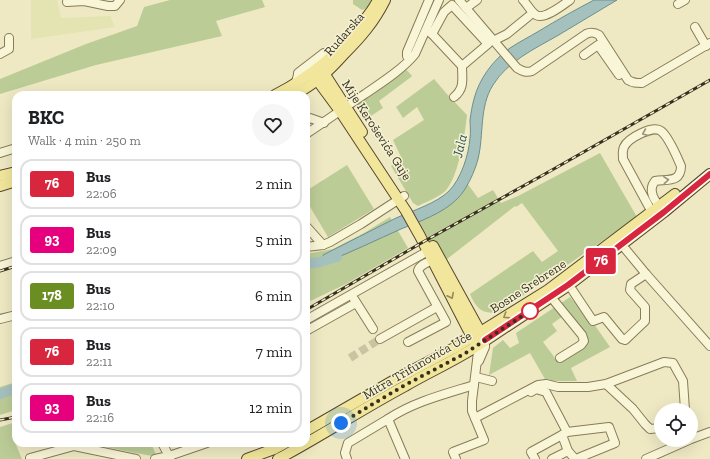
<!DOCTYPE html>
<html lang="en">
<head>
<meta charset="utf-8">
<style>
  :root { --surface:#fff; --page:#f6f6f6; --text:#202124; --muted:#757577; --line:#e0e0e0 }
  body { margin:0; font-family:"Zilla Slab",serif; background:var(--page); color:var(--text); height:100vh; display:flex; flex-direction:column; font-size:15px; white-space:nowrap }
  * { box-sizing:border-box; margin:0 }
  p { font-size:13px; color:var(--muted) }
  .icon { flex:none; width:22px; height:22px; fill:none; stroke:currentColor; stroke-width:2; stroke-linecap:round; stroke-linejoin:round }
  .map { position:relative; flex:1; overflow:hidden }
  .details { position:absolute; left:12px; top:91px; width:298px; height:356px; display:flex; flex-direction:column; background:var(--surface); border-radius:12px; box-shadow:0 4px 16px #0002 }
  .details>* { flex:none }
  .badge { padding:0 8px; border-radius:3px; font-size:14px; line-height:26px }
  .tools { position:absolute; left:654px; top:403px; display:grid; gap:8px }
  .tools a { display:grid; place-items:center; width:44px; height:44px; border-radius:50%; background:var(--surface); box-shadow:0 4px 16px #0002; font-size:20px }
  .you { position:absolute; width:20px; height:20px; margin:-10px; border:3px solid #fff; border-radius:50%; background:#1a73e8; box-shadow:0 0 0 6px #1a73e833 }
  .map>.badge { position:absolute; translate:-50% -50%; box-shadow:0 0 0 2px #fff }
  .round { display:grid; place-items:center; flex:none; width:42px; height:42px; border-radius:21px; background:var(--page) }
  .headline { display:flex; align-items:center; justify-content:space-between; height:68px; padding:0 16px }
  h1 { font-size:19px; font-weight:800; line-height:30px }
  ul { padding:0; list-style:none }
  li { display:flex; align-items:center; gap:12px; height:50px; margin:0 8px 6px; padding:0 8px; border:2px solid var(--line); border-radius:12px }
  li div { flex:1 }
  li b { display:block; font-size:15px }
  li em { font-style:normal }
  li .badge { min-width:44px; font-weight:700; text-align:center }
  .map>svg:first-child { display:block }
  .farmland { fill:#e3e4b1 }
  .green { fill:#bccc97 }
  .water { fill:#a5c1be; stroke:#6c8f8d }
  .lines { fill:none; stroke-linecap:round; stroke-linejoin:round }
  .river { stroke:#a5c1be; stroke-width:10 }
  .minor-tunnel { stroke:#cac4a2; stroke-width:8; stroke-dasharray:8 4; stroke-linecap:butt }
  .minor-casing { stroke:#887b5a; stroke-width:10 }
  .major-casing { stroke:#56482e; stroke-width:12 }
  .minor { stroke:#f9f5d7; stroke-width:8 }
  .major { stroke:#f1e69b; stroke-width:10 }
  .rail-casing { stroke:#38301e; stroke-width:3 }
  .rail { stroke:#f5f2d3; stroke-width:1.5; stroke-dasharray:4.5; stroke-linecap:butt }
  .oneway { stroke:#98927a }
  .oneway2 { stroke:#948b5c }
  .line-casing { stroke:#fff; stroke-width:9 }
  .line { stroke:#d7263d; stroke-width:6 }
  .walk { stroke:#38301e; stroke-width:4; stroke-dasharray:0 7.2 }
  .stop-dot { fill:#fff; stroke:#d7263d; stroke-width:2 }
  .labels { text-anchor:middle; dominant-baseline:central; stroke-width:3; stroke-linejoin:round; paint-order:stroke }
  .street-label { font-size:13px; fill:#38301e; stroke:#f5f2d3 }
  .water-label { font-size:14px; font-style:italic; fill:#2d5358; stroke:#f5f2d3 }
</style>
</head>
<body>
<div class="map">
<svg width="710" height="459" viewBox="0 0 710 459">
  <rect width="100%" height="100%" fill="#eee9c3"/>
  <path class="farmland" d="M31 0H57L61 18 110 16 115 27 31 39Z"/>
  <g class="green">
    <path d="M170 0H262L265 7 216 21 222 36 96 65 0 94V79L86 44 137 26 144 7Z"/>
    <path d="M353 0H372L365 9 362 10 353 4Z"/>
    <path d="M404 67 412 76 411 77 379 101 383 108 365 120 354 103Z"/>
    <path d="M434 79 446 93 467 115C465 134 458 182 443 193 436 198 426 202 418 206L413 203 391 166 402 159 393 140 424 120 417 107 403 118 396 107Z"/>
    <path d="M600 153 637 217 499 312C482 315 476 308 470 294L533 251 542 262 558 251 522 203 516 207 515 206 442 263 416 217 443 203 464 179 478 198 493 190 501 203 518 196Z"/>
    <path d="M347 165 374 209 328 237 306 200V191Z"/>
    <path d="M390 217 408 248 346 284 306 303V254L333 249 364 233Z"/>
    <path d="M570 297 594 324 610 347 571 368 577 381H546L530 353 489 375 493 348 503 340 510 348 519 343 516 333 555 307 563 316 552 324 557 331 543 342 558 362 586 345 587 337 561 303Z"/>
    <path d="M16 382V410L0 415V387Z"/>
    <path d="M16 422V439L14 440 22 459H0V427Z"/>
    <path d="M84 443H151L157 457Z"/>
  </g>
  <path class="water" d="M594 0H617C597 12 577 24 557 36 534 49 507 62 493 85 479 107 484 135 478 159 475 171 466 191 457 199 442 214 420 221 401 229 376 240 352 252 326 262L323 255C347 243 372 230 396 218 412 211 437 203 449 191 461 179 469 154 470 138 471 132 470 126 470 120 471 113 472 106 474 99 479 79 493 60 510 48 519 42 529 37 539 31 557 20 575 10 594 0Z"/>
  <g class="lines">
    <g class="river">
      <path d="M306 264 320 262 337 257"/>
      <path d="M0 394 16 388"/>
    </g>
    <path class="minor-tunnel" d="M350 358 380 339"/>
    <defs>
      <g id="minor">
        <path d="M459 0 517 68C522 71 526 73 532 71L586 34C591 32 594 32 599 35L628 80C633 83 636 83 642 83L710 43"/>
        <path d="M523 0C527 4 531 12 536 15 544 20 563 5 570 0"/>
        <path d="M67 2 84 1 108 6H115L120 0"/>
        <path d="M678 4 685 0"/>
        <path d="M466 8 477 0"/>
        <path d="M695 27 706 46"/>
        <path d="M428 31 432 34 462 66C462 79 465 88 454 97"/>
        <path d="M432 34 444 12 452 5 488 44 462 66"/>
        <path d="M493 41 507 34 529 16"/>
        <path d="M0 54 9 49V38"/>
        <path d="M584 55 598 45 619 75"/>
        <path d="M407 56V52L429 0"/>
        <path d="M295 85 298 75V73L324 53 337 52"/>
        <path d="M306 121 310 118 324 123"/>
        <path d="M306 134C326 121 345 107 365 94 381 83 403 69 415 54L439 0"/>
        <path d="M0 153 16 148"/>
        <path d="M654 216 623 159C623 155 622 151 624 147 628 138 653 125 661 131 669 137 677 157 681 166 681 183 667 179 655 181 647 191 655 201 662 210"/>
        <path d="M306 226 323 245"/>
        <path d="M622 245 646 274 710 346"/>
        <path d="M306 247 323 245 330 242 361 224 404 196"/>
        <path d="M0 266 16 261"/>
        <path d="M569 285 593 321 604 317 622 339 625 340 645 321V307L630 290 631 284 646 274"/>
        <path d="M551 297 582 335 584 341 581 345 560 358"/>
        <path d="M354 299 373 329"/>
        <path d="M0 319 16 315"/>
        <path d="M306 320 428 251"/>
        <path d="M306 331 356 303"/>
        <path d="M380 339 437 307"/>
        <path d="M408 342 446 322 418 271C419 265 427 263 432 260"/>
        <path d="M479 361 485 347V340"/>
        <path d="M476 377 492 381"/>
        <path d="M606 384 633 409 645 424 650 429 661 428"/>
        <path d="M531 392 536 389 546 392 567 432"/>
        <path d="M475 418 538 385 546 384 558 387H588L606 384 664 362 673 363 683 381 685 410"/>
        <path d="M691 439 710 432"/>
        <path d="M162 443 169 456 207 443"/>
        <path d="M30 458 74 446 136 459"/>
        <path d="M155 459 169 456 170 459"/>
        <path d="M347 459 345 453 348 443 388 419"/>
        <path d="M405 459 388 419C413 402 445 394 474 385"/>
        <path d="M456 459 453 452 484 440 472 411V401L478 352 477 346"/>
        <path d="M535 459 531 452 562 435"/>
        <path d="M552 459 568 451"/>
        <path d="M575 459 568 451 562 435 567 432 609 427 615 443 576 459"/>
        <path d="M646 459 689 440"/>
      </g>
      <g id="major">
        <path d="M320 67 362 132"/>
        <path d="M312 73 340 111 406 211 420 236 475 343"/>
        <path d="M275 95C310 77 339 54 362 23 368 16 374 8 378 0"/>
        <path d="M294 95C316 83 328 72 344 54 361 37 374 22 385 0"/>
        <path d="M0 176 16 172"/>
        <path d="M0 186 16 181"/>
        <path d="M433 246 483 337"/>
        <path d="M306 431 398 378 458 346 548 290 675 194"/>
        <path d="M247 459 274 449 285 443"/>
        <path d="M278 459C321 436 362 409 405 386 429 372 454 361 477 346L569 285 664 212 710 174"/>
      </g>
    </defs>
    <use href="#minor" class="minor-casing"/>
    <use href="#major" class="major-casing"/>
    <use href="#minor" class="minor"/>
    <use href="#major" class="major"/>
    <defs>
      <g id="rail">
        <path d="M0 271 16 266"/>
        <path d="M306 310 423 242 552 170 710 80"/>
        <path d="M0 420 16 417"/>
      </g>
    </defs>
    <use href="#rail" class="rail-casing"/>
    <use href="#rail" class="rail"/>
  </g>
  <defs><path id="oneway-chevron" d="M-2-3.5L2.5 0L-2 3.5" fill="none" stroke-width="1.6" stroke-linecap="round" stroke-linejoin="round"/></defs>
  <g class="oneway">
    <use href="#oneway-chevron" transform="translate(645 133) rotate(157)"/>
    <use href="#oneway-chevron" transform="translate(666 180) rotate(-5)"/>
  </g>
  <g class="oneway2">
    <use href="#oneway-chevron" transform="translate(451 296) rotate(63)"/>
    <use href="#oneway-chevron" transform="translate(506 316) rotate(148)"/>
  </g>
  <g class="lines">
    <defs>
      <path id="line" d="M485 340 568 285 664 212 710 174"/>
    </defs>
    <use href="#line" class="line-casing"/>
    <use href="#line" class="line"/>
    <path class="walk" d="M341 423 405 385 464 354 530 311"/>
  </g>
  <circle class="stop-dot" cx="530" cy="311" r="8"/>
  <g class="labels">
    <g class="street-label">
      <text transform="translate(344 34) rotate(-49)">Rudarska</text>
      <text transform="translate(377 130) rotate(57)">Mije Keroševića Guje</text>
      <text transform="translate(528 286) rotate(-33)">Bosne Srebrene</text>
      <text transform="translate(417 365) rotate(-30)">Mitra Trifunovića Uče</text>
    </g>
    <g class="water-label">
      <text transform="translate(460 146) rotate(-77)">Jala</text>
    </g>
  </g>
</svg>
<div class="tools">
<a><svg class="icon" aria-label="locate" viewBox="0 0 24 24"><circle cx="12" cy="12" r="6"/><path d="M12 2v4M12 18v4M2 12h4M18 12h4"/></svg></a>
</div>
<div class="you" style="left:341px;top:423px"></div>
<b class="badge" style="left:601px;top:261px;background:#d7263d;color:#fff">76</b>
<section class="details">
<div class="headline"><div><h1>BKC</h1><p>Walk · 4 min · 250 m</p></div><a class="round"><svg class="icon" aria-label="heart" viewBox="0 0 24 24"><path d="M12 20l-8-8c-3-5 5-10 8-4 3-6 11-1 8 4z"/></svg></a></div>
<ul>
<li><span class="badge" style="background:#d7263d;color:#fff">76</span><div><b>Bus</b><p>22:06</p></div><em>2 min</em></li>
<li><span class="badge" style="background:#e6007e;color:#fff">93</span><div><b>Bus</b><p>22:09</p></div><em>5 min</em></li>
<li><span class="badge" style="background:#6b8e23;color:#fff">178</span><div><b>Bus</b><p>22:10</p></div><em>6 min</em></li>
<li><span class="badge" style="background:#d7263d;color:#fff">76</span><div><b>Bus</b><p>22:11</p></div><em>7 min</em></li>
<li><span class="badge" style="background:#e6007e;color:#fff">93</span><div><b>Bus</b><p>22:16</p></div><em>12 min</em></li>
</ul>
</section>
</div>
</body>
</html>
